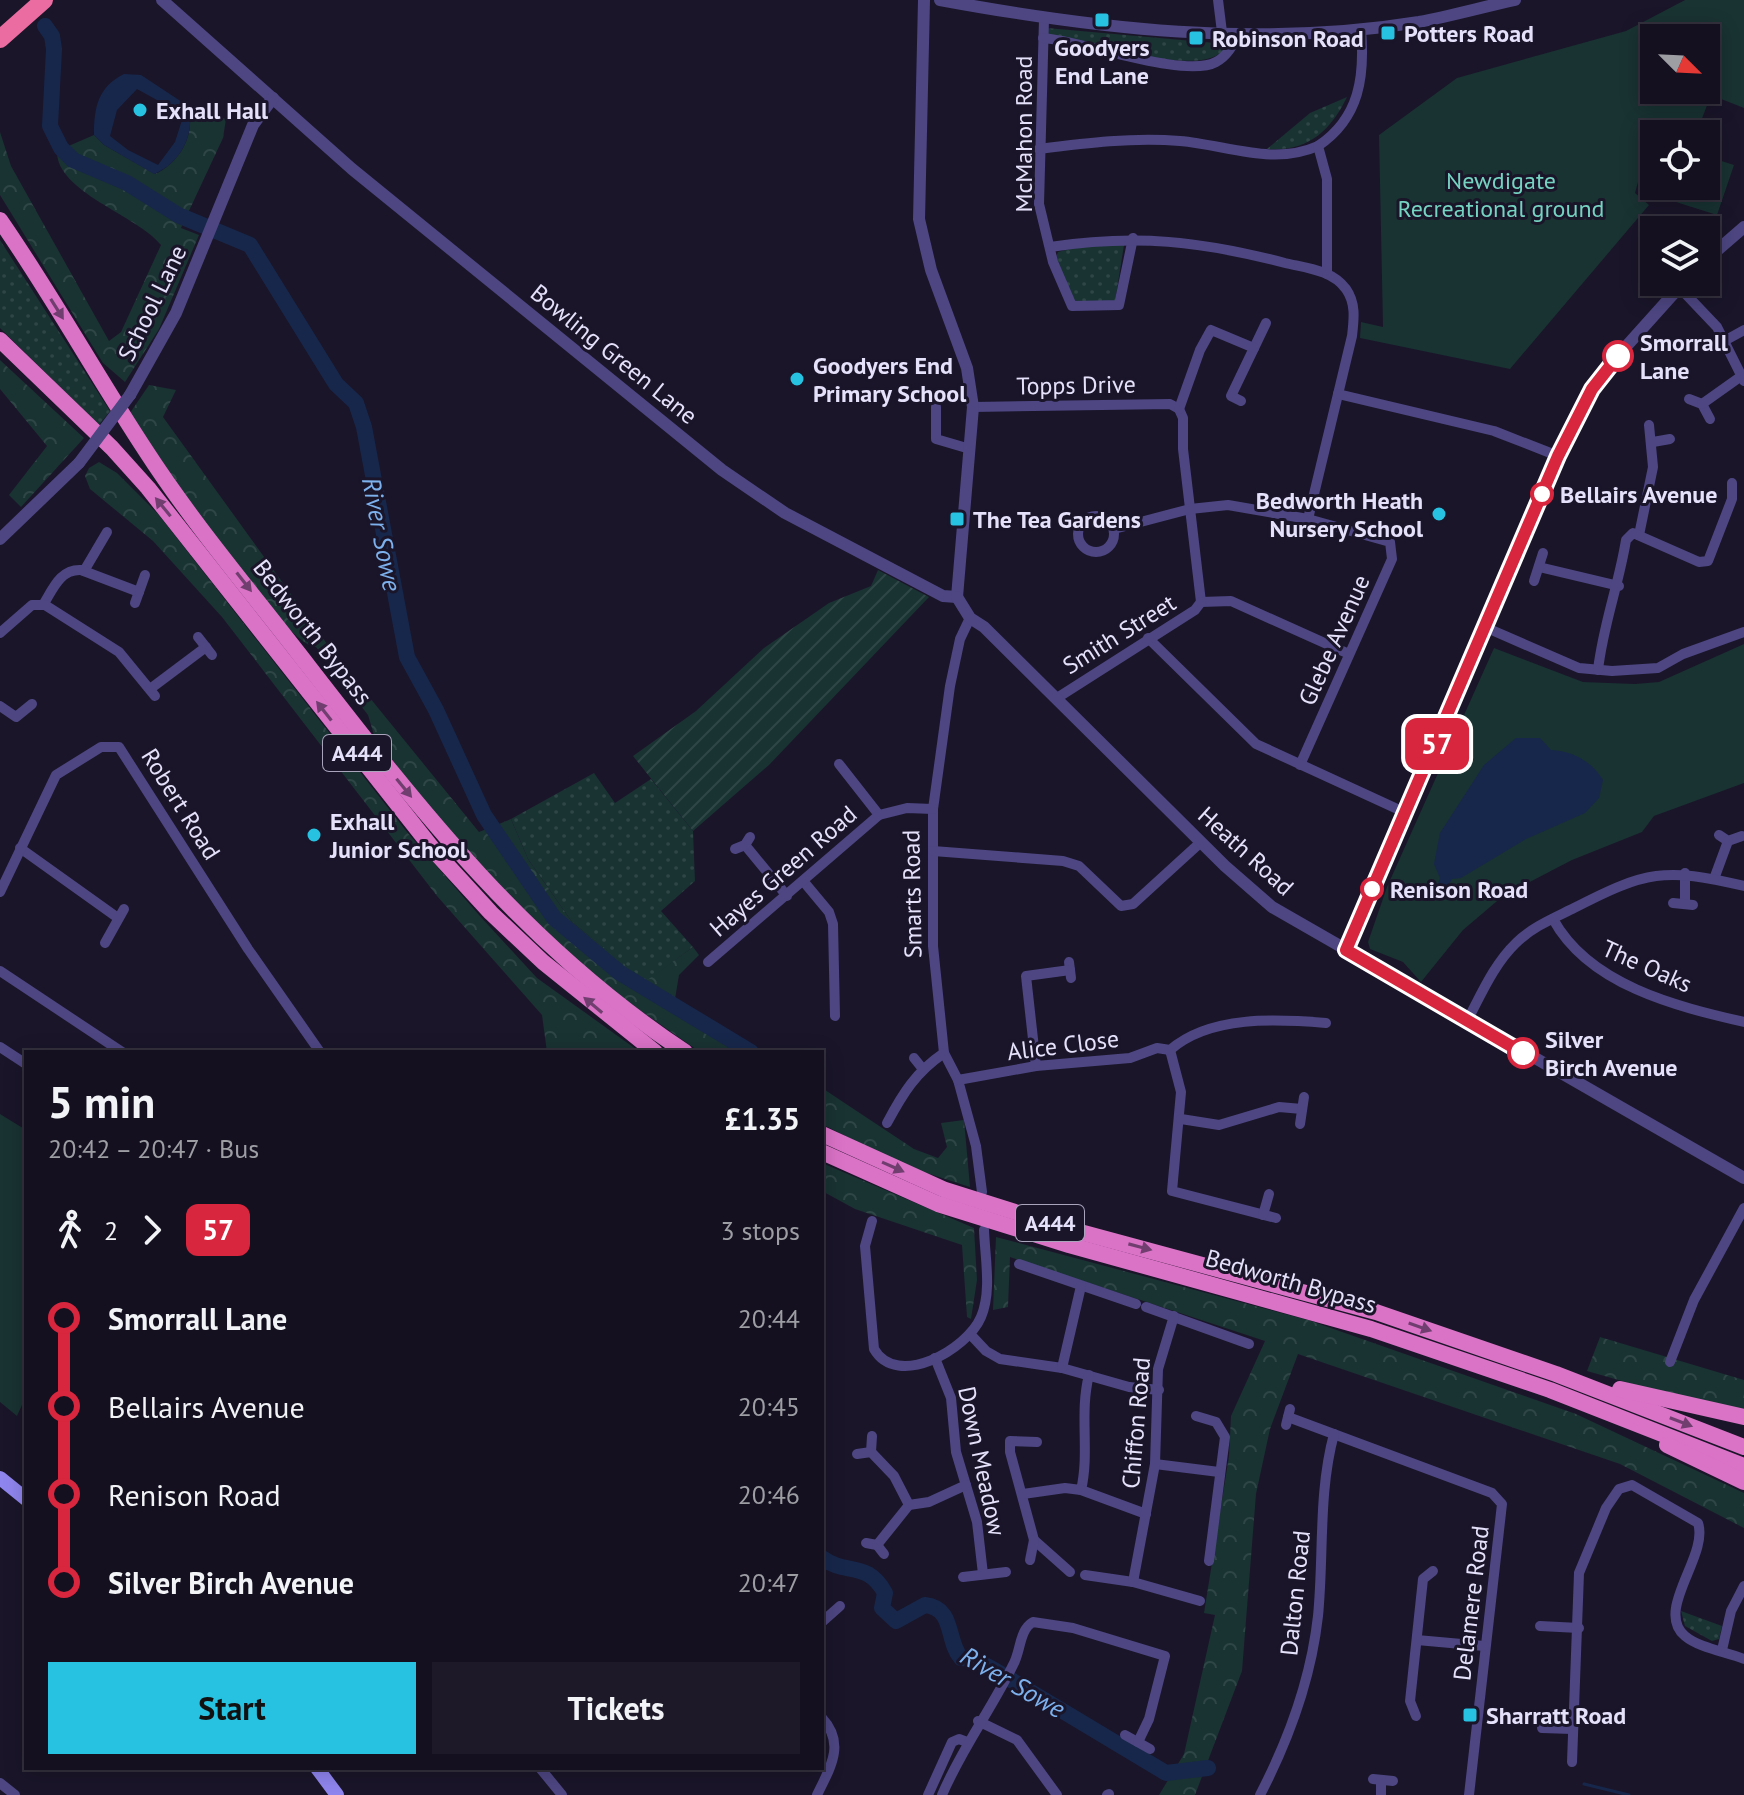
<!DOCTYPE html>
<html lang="en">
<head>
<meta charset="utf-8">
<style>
  :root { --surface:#14101f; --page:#1d1928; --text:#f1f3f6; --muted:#9d9da4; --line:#33303d; --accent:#27c2e2 }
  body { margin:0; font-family:"PT Sans",sans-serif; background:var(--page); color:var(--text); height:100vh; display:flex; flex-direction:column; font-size:30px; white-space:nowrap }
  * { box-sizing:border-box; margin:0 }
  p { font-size:26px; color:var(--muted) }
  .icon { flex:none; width:44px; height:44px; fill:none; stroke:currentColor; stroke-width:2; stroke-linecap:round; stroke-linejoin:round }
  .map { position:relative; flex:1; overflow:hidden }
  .sheet { position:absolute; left:24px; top:1050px; width:800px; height:720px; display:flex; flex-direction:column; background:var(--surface); border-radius:0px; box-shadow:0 4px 20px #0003,0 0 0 2px var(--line) }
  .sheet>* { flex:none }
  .badge { padding:0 16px; border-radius:12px; font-size:28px; line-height:52px }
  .needle { width:52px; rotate:114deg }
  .tools { position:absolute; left:1640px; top:24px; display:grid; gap:16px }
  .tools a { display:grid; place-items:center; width:80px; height:80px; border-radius:0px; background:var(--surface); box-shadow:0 4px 20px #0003,0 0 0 2px var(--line); font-size:40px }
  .map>.badge { position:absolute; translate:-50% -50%; box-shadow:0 0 0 4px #fff }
  .legs { display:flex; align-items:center; gap:12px; height:88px; padding:0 24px; font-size:26px }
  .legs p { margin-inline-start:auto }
  .head { display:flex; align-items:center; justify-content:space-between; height:136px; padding:0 24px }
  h1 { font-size:44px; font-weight:600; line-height:60px }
  .primary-button { display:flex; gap:16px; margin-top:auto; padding:16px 24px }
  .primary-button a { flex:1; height:92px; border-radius:0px; background:var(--accent); color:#111; font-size:32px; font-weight:600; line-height:92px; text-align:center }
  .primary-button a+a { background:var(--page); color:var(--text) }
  ul { padding:0 24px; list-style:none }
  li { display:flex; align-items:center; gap:28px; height:88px; font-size:30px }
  li i { display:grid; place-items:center; width:12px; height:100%; margin:0 10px; background:currentColor }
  li i::after { content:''; width:20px; height:20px; margin:-10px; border:6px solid; border-radius:50%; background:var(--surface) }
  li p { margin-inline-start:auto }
  li:first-child i { background:linear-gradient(#0000 50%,currentColor 0) }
  li:last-child i { background:linear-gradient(currentColor 50%,#0000 0) }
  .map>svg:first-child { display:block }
  .grass { fill:url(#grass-dots) }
  .forest { fill:url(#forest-crowns) }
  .park { fill:#193232; fill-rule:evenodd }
  .garden { fill:url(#garden-furrows) }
  .water { fill:#17274b; fill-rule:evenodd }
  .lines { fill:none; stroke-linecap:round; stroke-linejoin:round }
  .stream { stroke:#17274b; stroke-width:3 }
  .river { stroke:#17274b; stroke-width:16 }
  .minor { stroke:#4d4682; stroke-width:10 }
  .tertiary { stroke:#4d4682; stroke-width:12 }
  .secondary { stroke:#8f85ee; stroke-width:14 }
  .trunk { stroke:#da72c6; stroke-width:16 }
  .motorway { stroke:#eb6ca0; stroke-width:18 }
  .tertiary-bridge { stroke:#4d4682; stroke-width:12 }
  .oneway { fill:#703f70 }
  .line-1-casing { stroke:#fff; stroke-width:18 }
  .line-1 { stroke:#d7263d; stroke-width:12 }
  .poi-dot { fill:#27c2e2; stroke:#1a1529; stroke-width:3 }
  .stop-1-dot { fill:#fff; stroke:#d7263d; stroke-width:4 }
  .labels { text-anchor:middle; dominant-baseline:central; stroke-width:6; stroke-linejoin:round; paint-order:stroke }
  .shield { fill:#1a1529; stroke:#a9a4bc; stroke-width:2 }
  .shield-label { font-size:22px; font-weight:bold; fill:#e6e1fb }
  .poi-label { font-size:24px; font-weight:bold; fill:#e6e1fb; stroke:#1a1529; text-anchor:start }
  .street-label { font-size:24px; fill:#e6e1fb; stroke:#1a1529 }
  .park-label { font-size:24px; fill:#75d3c2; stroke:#1a1529 }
  .stop-label { font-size:24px; font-weight:bold; fill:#e6e1fb; stroke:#1a1529; text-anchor:start }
  .water-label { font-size:26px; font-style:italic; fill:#7db1ed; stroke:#1a1529 }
</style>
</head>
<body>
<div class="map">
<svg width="1744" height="1795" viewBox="0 0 1744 1795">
  <defs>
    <pattern id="grass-dots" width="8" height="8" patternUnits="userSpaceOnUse" patternTransform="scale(2)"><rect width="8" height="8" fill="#193232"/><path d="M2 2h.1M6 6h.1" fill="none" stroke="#2f4646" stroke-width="1.8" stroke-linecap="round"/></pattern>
    <pattern id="forest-crowns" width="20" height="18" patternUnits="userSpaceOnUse" patternTransform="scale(2)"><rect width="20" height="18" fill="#193232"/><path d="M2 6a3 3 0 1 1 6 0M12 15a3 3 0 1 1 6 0" fill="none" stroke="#2f4646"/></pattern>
    <pattern id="garden-furrows" width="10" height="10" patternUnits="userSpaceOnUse" patternTransform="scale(2)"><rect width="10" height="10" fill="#193232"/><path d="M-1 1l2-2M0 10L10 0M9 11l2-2" fill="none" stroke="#2f4646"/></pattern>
  </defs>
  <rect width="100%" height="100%" fill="#1a1529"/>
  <g class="grass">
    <path d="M1047 28 1227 44C1213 85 1080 39 1047 34Z"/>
    <path d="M1347 97C1330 132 1307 152 1267 149L1310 113Z"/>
    <path d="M0 240 110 411 99 425 0 328Z"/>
    <path d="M1124 245 1115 302 1076 305 1056 257 1058 252 1081 246Z"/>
    <path d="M594 773 615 803 651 779 693 831 695 881 661 911 693 947 646 982 572 922 528 859 511 819Z"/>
    <path d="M1681 1611 1722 1626 1719 1639 1712 1641 1685 1626Z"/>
  </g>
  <g class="forest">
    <path d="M188 106 226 119 223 138 181 228 199 235 159 329 125 382 103 363 0 195V132L11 166 109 341 121 332 161 245C137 215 56 192 57 151L94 135 104 145 155 174C181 162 196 133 188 106Z"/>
    <path d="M0 360 84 438 21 507 9 495 47 446 0 389Z"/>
    <path d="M149 385 176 390 163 417 335 655 479 832 511 819 528 859 572 922 646 981 693 947 699 955 679 975 674 1005 751 1052H700L614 992 558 945 451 838 374 735 368 715 316 647C282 646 154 448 130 413Z"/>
    <path d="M99 462 117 473 158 514 407 832 479 915 537 978 640 1052C622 1052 604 1049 587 1048 577 1048 560 1052 547 1052L542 1015 437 896 222 617 153 541 90 489 85 476 89 468Z"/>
    <path d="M822 1088 914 1149 938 1158 947 1147 941 1123 964 1120 970 1187 902 1165 822 1124Z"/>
    <path d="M822 1163 974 1228 977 1280 971 1319 967 1317 962 1245 855 1209 822 1191Z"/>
    <path d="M996 1237 1308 1320 1576 1414 1744 1493V1528L1620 1464 1298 1354 1270 1429 1256 1494 1242 1671 1195 1795H1159L1184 1754 1215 1615 1204 1613 1229 1456 1231 1416 1265 1341 1010 1257 1008 1307 993 1310Z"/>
    <path d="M1600 1337 1744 1380V1410L1664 1393 1587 1371Z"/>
  </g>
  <g class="park">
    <path d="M1685 0H1744V108L1711 95 1696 134H1654V143L1649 142 1635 193 1649 205 1510 369 1360 338 1361 322 1383 327 1379 135 1457 78 1626 31ZM1706 38V90H1654V38Z"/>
    <path d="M1706 156 1734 165 1717 215 1676 202 1682 186H1706Z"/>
    <path d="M1744 644V783L1654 816 1642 832 1572 860 1503 896 1463 930 1421 982 1403 962 1370 949 1368 942 1387 887 1494 648 1583 682 1635 684 1659 682Z"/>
    <path d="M0 1114 26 1130V1396L17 1416 0 1402Z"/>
  </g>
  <path class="garden" d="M878 570 929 597 769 765 693 831 633 756 696 711 764 648 829 603 871 586Z"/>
  <g class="water">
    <path d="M124 74 141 75 188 106C196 133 181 163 154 174L104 145 94 135C94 107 98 87 124 74ZM137 89 175 110 182 120 175 142 158 165 128 150 110 136 117 110Z"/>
    <path d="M1516 738H1540L1551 750C1573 751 1592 762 1603 780L1599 798 1585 813 1526 839 1461 878 1452 879 1446 889 1437 887 1440 878 1434 864 1440 833 1484 765Z"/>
  </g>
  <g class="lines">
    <path class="stream" d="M1584 1784 1629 1795"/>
    <g class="river">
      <path d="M45 26 52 36 54 49 50 126 61 148 73 160 127 183 178 215 250 245 336 384 356 403 364 427 407 657 436 710 484 815 554 918 620 973 751 1052"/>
      <path d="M822 1558C846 1576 867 1560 885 1593L882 1608 896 1621 925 1605C955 1608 946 1641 961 1658L974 1659 996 1671 1166 1773 1208 1768"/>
    </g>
    <g class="minor">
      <path d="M1218 0 1222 32"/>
      <path d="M1044 19 1039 204 1053 262 1072 306 1119 305 1133 238"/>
      <path d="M1043 38C1083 41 1185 79 1216 62 1228 56 1233 44 1239 33"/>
      <path d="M1039 149C1086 143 1133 137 1180 141 1227 145 1273 166 1318 146"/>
      <path d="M1050 247C1136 234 1201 241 1285 263 1306 268 1332 270 1346 289 1356 303 1354 319 1352 336L1308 519"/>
      <path d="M1327 274V179L1318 146C1360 118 1365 76 1361 29"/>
      <path d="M1679 287 1717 327 1744 381"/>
      <path d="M1726 340 1744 330"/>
      <path d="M1338 394 1494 431 1558 456"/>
      <path d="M1689 399 1702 404 1710 419"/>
      <path d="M1241 401 1231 396 1266 323"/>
      <path d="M1702 404 1740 377"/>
      <path d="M936 407V439L970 449"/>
      <path d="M973 407 1170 404 1179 409"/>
      <path d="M1179 409 1183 418V449L1201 602"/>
      <path d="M1179 409 1200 350 1211 330 1254 348"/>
      <path d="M1653 442 1670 439"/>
      <circle cx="1096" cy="534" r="18"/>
      <path d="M1114 529 1190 509 1228 505 1308 519 1390 542 1392 559 1300 765"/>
      <path d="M1639 535 1653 467 1649 425"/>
      <path d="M1539 567 1619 586"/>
      <path d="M84 571 107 532"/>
      <path d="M1534 581 1543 553"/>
      <path d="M1201 602 1231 601 1349 654"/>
      <path d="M135 603 145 575"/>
      <path d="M43 605C53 589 60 569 81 570L139 592"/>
      <path d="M970 618 960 639 950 686 933 809V946L944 1053 958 1080 976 1146 982 1192"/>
      <path d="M1487 628 1579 668 1612 671 1658 668 1683 654 1744 632"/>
      <path d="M0 633 32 605H45L119 652 155 696"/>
      <path d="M198 637 212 655"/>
      <path d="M1148 638 1256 744 1406 813"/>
      <path d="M1598 670C1603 625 1619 584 1626 540L1633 533 1699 562 1708 561 1732 499V483"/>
      <path d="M150 689 206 647"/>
      <path d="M1057 698 1195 610 1201 602"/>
      <path d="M0 706 16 717 32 704"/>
      <path d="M839 764 879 815"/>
      <path d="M1719 835 1728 841 1742 836"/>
      <path d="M745 845 787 896"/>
      <path d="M20 848 118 918"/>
      <path d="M735 849 745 845 750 837"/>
      <path d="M933 851 1063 861 1079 866 1121 906 1133 904 1201 842"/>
      <path d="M1685 873V902"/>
      <path d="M1714 879 1728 841"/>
      <path d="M804 882 829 912 833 924 835 1016"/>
      <path d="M0 892 56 775 101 747H119L248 949 320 1052"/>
      <path d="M1673 903 1693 905"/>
      <path d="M1553 919C1589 985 1675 1006 1744 1022"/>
      <path d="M105 943 124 909"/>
      <path d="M708 962 879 815 907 808 933 809"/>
      <path d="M1069 962 1071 978"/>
      <path d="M0 971 122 1052"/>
      <path d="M1467 1021C1481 995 1494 964 1516 943 1532 927 1554 918 1574 908 1646 871 1664 867 1744 886"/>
      <path d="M0 1047 26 1064"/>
      <path d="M1170 1050 1181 1092 1172 1191 1276 1218"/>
      <path d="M914 1058 922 1068"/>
      <path d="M1036 1066 1026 976 1070 970"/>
      <path d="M958 1080 1036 1066 1130 1058 1157 1048 1170 1050C1210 1015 1277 1019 1326 1023"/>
      <path d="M1181 1119 1219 1125 1279 1107 1302 1109"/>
      <path d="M887 1123C903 1093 916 1072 944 1053"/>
      <path d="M1300 1124 1304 1097"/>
      <path d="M1263 1215 1269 1194"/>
      <path d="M872 1221 865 1246 874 1349C897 1389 967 1350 981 1317 992 1291 985 1258 984 1230"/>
      <path d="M1019 1264 1136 1304"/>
      <path d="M1146 1307 1249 1344"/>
      <path d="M970 1334 986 1351 1000 1359 1062 1368 1129 1387 1159 1390"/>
      <path d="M935 1358 951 1398 956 1452 977 1522 983 1574"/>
      <path d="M1670 1362 1694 1300 1744 1208"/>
      <path d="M1062 1368 1081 1286"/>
      <path d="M1196 1416 1216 1422 1225 1437 1209 1561"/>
      <path d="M1288 1417 1492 1493 1502 1504 1469 1795"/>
      <path d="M1286 1425 1290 1409"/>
      <path d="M1037 1442 1010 1441V1452L1034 1540 1070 1572"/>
      <path d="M871 1452 872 1436"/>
      <path d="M857 1454 871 1452 894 1476 909 1505"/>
      <path d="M1155 1464 1219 1472"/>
      <path d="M1081 1490C1090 1452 1079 1414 1089 1375"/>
      <path d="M1023 1494 1065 1488 1081 1490 1146 1514"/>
      <path d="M866 1543 877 1545 884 1554"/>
      <path d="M877 1545 909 1505 929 1502 966 1485"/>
      <path d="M1030 1560 1034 1540"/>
      <path d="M1085 1575 1133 1582 1200 1601"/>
      <path d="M963 1577 1006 1572"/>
      <path d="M1133 1582 1155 1464 1158 1369 1174 1316"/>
      <path d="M822 1622 840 1606"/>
      <path d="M1540 1626 1579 1628"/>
      <path d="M1417 1640 1484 1646"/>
      <path d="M1722 1650 1731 1611 1744 1586"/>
      <path d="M1416 1716 1410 1701 1423 1579 1433 1571"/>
      <path d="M978 1721 1017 1740 1057 1795"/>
      <path d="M1542 1728 1572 1729"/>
      <path d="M1125 1735 1150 1749"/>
      <path d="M1572 1762 1579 1573 1606 1508 1619 1489 1632 1485 1698 1523C1709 1556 1654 1610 1685 1636 1699 1648 1727 1652 1744 1659"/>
      <path d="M540 1768 562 1795"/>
      <path d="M1373 1779 1393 1781"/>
      <path d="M0 1783 15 1795"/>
      <path d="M817 1795C830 1768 846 1744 822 1718"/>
      <path d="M928 1795 952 1742 959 1739 967 1742"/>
      <path d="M942 1795C962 1748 991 1710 1013 1665 1021 1651 1019 1630 1033 1622L1073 1628 1165 1656 1149 1719 1138 1742"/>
      <path d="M1107 1795 1109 1794"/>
      <path d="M1260 1795C1289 1739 1311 1679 1318 1616 1324 1555 1318 1493 1334 1434"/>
      <path d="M1381 1795V1780"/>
    </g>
    <g class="tertiary">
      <path d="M162 0 352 169 722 470 785 513 943 596 957 597"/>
      <path d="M924 0 919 219 931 270 967 368 973 407 957 597"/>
      <path d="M940 0C1097 29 1260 48 1419 22 1451 16 1483 7 1515 0"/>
      <path d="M1706 260 1744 227"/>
      <path d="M130 395 176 313 253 125 273 98"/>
      <path d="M0 539 79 463"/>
      <path d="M957 597 970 618 984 627 1225 866 1272 907 1744 1178"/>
      <path d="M1346 950 1580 410 1605 370 1684 282"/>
    </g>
    <g class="secondary">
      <path d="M0 1478 26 1499"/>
      <path d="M317 1768 337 1795"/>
    </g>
    <g class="trunk">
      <path d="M0 220C52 295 96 375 146 451 192 522 247 587 299 654 417 806 522 944 685 1052"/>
      <path d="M0 340 112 448 148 488 436 853 491 913 543 962 655 1052"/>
      <path d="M822 1134 945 1190 1069 1229 1376 1312 1556 1374 1744 1447"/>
      <path d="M822 1152 938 1204 1069 1245 1371 1329 1550 1390 1744 1466"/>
      <path d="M1620 1389 1744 1417"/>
      <path d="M1667 1445 1744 1482"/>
    </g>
    <path class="motorway" d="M0 39 44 0"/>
    <path class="tertiary-bridge" d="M79 463 130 395"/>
  </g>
  <defs><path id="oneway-solid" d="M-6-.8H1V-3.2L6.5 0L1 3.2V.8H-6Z" transform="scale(2)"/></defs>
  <g class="oneway">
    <use href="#oneway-solid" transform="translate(57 309) rotate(58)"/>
    <use href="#oneway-solid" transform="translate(163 507) rotate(-129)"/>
    <use href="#oneway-solid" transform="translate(244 582) rotate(52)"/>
    <use href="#oneway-solid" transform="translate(324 711) rotate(-128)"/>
    <use href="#oneway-solid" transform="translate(404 788) rotate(51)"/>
    <use href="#oneway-solid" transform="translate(593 1005) rotate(-140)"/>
    <use href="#oneway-solid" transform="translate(893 1167) rotate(24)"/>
    <use href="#oneway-solid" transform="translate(1140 1247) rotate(15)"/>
    <use href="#oneway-solid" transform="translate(1420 1327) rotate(19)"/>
    <use href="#oneway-solid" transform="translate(1681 1422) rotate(21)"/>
  </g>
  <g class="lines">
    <defs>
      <path id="line-1" d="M1523 1053 1346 950 1558 456 1592 389 1618 356"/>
    </defs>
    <use href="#line-1" class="line-1-casing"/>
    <use href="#line-1" class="line-1"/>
  </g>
  <g class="poi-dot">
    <rect x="1094" y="12" width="16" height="16" rx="4"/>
    <rect x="1380" y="25" width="16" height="16" rx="4"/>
    <rect x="1188" y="30" width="16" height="16" rx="4"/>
    <circle cx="140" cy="110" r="8"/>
    <circle cx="797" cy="379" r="8"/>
    <circle cx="1439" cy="514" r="8"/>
    <rect x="949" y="511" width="16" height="16" rx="4"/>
    <circle cx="314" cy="835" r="8"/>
    <rect x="1462" y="1707" width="16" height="16" rx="4"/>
  </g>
  <g class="stop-1-dot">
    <circle cx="1618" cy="356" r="14"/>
    <circle cx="1542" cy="494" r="10"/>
    <circle cx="1372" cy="889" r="10"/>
    <circle cx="1523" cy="1053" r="14"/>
  </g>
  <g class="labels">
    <g class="shield">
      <rect x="323" y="735" width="68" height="36" rx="6"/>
      <rect x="1016" y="1205" width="68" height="36" rx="6"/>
    </g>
    <g class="shield-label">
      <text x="357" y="753">A444</text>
      <text x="1050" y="1223">A444</text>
    </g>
    <g class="poi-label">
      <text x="1404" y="33">Potters Road</text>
      <text x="1212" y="38">Robinson Road</text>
      <text x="1102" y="47" text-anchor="middle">Goodyers<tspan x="1102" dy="28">End Lane</tspan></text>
      <text x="156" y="110">Exhall Hall</text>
      <text x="813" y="365">Goodyers End<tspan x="813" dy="28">Primary School</tspan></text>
      <text x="1423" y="500" text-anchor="end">Bedworth Heath<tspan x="1423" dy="28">Nursery School</tspan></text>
      <text x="973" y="519">The Tea Gardens</text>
      <text x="330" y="821">Exhall<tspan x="330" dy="28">Junior School</tspan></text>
      <text x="1486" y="1715">Sharratt Road</text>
    </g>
    <g class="street-label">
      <text transform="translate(1023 134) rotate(-90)">McMahon Road</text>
      <text transform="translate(152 303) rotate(-64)">School Lane</text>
      <text transform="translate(614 354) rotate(39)">Bowling Green Lane</text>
      <text transform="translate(1076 385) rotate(-1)">Topps Drive</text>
      <text transform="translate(313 632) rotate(52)">Bedworth Bypass</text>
      <text transform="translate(1119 634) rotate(-32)">Smith Street</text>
      <text transform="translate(1334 640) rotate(-66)">Glebe Avenue</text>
      <text transform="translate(181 804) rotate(58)">Robert Road</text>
      <text transform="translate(1246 851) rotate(42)">Heath Road</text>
      <text transform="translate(783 871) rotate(-41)">Hayes Green Road</text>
      <text transform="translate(912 894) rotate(-91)">Smarts Road</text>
      <text transform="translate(1647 966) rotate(24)">The Oaks</text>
      <text transform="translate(1063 1045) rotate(-7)">Alice Close</text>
      <text transform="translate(1291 1281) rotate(16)">Bedworth Bypass</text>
      <text transform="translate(1136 1423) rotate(-85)">Chiffon Road</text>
      <text transform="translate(982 1461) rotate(78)">Down Meadow</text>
      <text transform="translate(1295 1593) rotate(-84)">Dalton Road</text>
      <text transform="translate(1471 1603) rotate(-83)">Delamere Road</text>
    </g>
    <g class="park-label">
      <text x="1501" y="180">Newdigate<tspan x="1501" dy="28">Recreational ground</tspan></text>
    </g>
    <g class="stop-label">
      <text x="1640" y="342">Smorrall<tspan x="1640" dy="28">Lane</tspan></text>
      <text x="1560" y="494">Bellairs Avenue</text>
      <text x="1390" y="889">Renison Road</text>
      <text x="1545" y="1039">Silver<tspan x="1545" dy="28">Birch Avenue</tspan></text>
    </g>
    <g class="water-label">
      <text transform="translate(382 534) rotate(79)">River Sowe</text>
      <text transform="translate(1013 1682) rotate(30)">River Sowe</text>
    </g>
  </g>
</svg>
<div class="tools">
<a><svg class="needle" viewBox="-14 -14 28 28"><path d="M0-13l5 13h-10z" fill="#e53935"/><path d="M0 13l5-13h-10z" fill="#9d9da4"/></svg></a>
<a><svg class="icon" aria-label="locate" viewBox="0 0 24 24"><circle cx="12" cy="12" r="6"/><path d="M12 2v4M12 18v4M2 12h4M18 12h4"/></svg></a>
<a><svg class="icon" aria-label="layers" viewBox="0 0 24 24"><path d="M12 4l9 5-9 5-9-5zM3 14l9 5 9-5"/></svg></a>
</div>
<b class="badge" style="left:1437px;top:744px;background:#d7263d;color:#fff">57</b>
<section class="sheet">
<div class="head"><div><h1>5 min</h1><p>20:42 – 20:47 · Bus</p></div><b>£1.35</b></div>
<div class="legs"><svg class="icon" aria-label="walk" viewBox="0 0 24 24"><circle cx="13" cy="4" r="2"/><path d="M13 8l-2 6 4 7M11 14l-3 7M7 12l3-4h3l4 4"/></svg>2<svg class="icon" aria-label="forward" viewBox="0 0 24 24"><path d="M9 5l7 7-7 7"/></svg><b class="badge" style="background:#d7263d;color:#fff">57</b><p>3 stops</p></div>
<ul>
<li><i style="color:#d7263d"></i><b>Smorrall Lane</b><p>20:44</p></li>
<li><i style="color:#d7263d"></i><span>Bellairs Avenue</span><p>20:45</p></li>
<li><i style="color:#d7263d"></i><span>Renison Road</span><p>20:46</p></li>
<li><i style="color:#d7263d"></i><b>Silver Birch Avenue</b><p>20:47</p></li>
</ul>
<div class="primary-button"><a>Start</a><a>Tickets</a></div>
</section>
</div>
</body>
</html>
